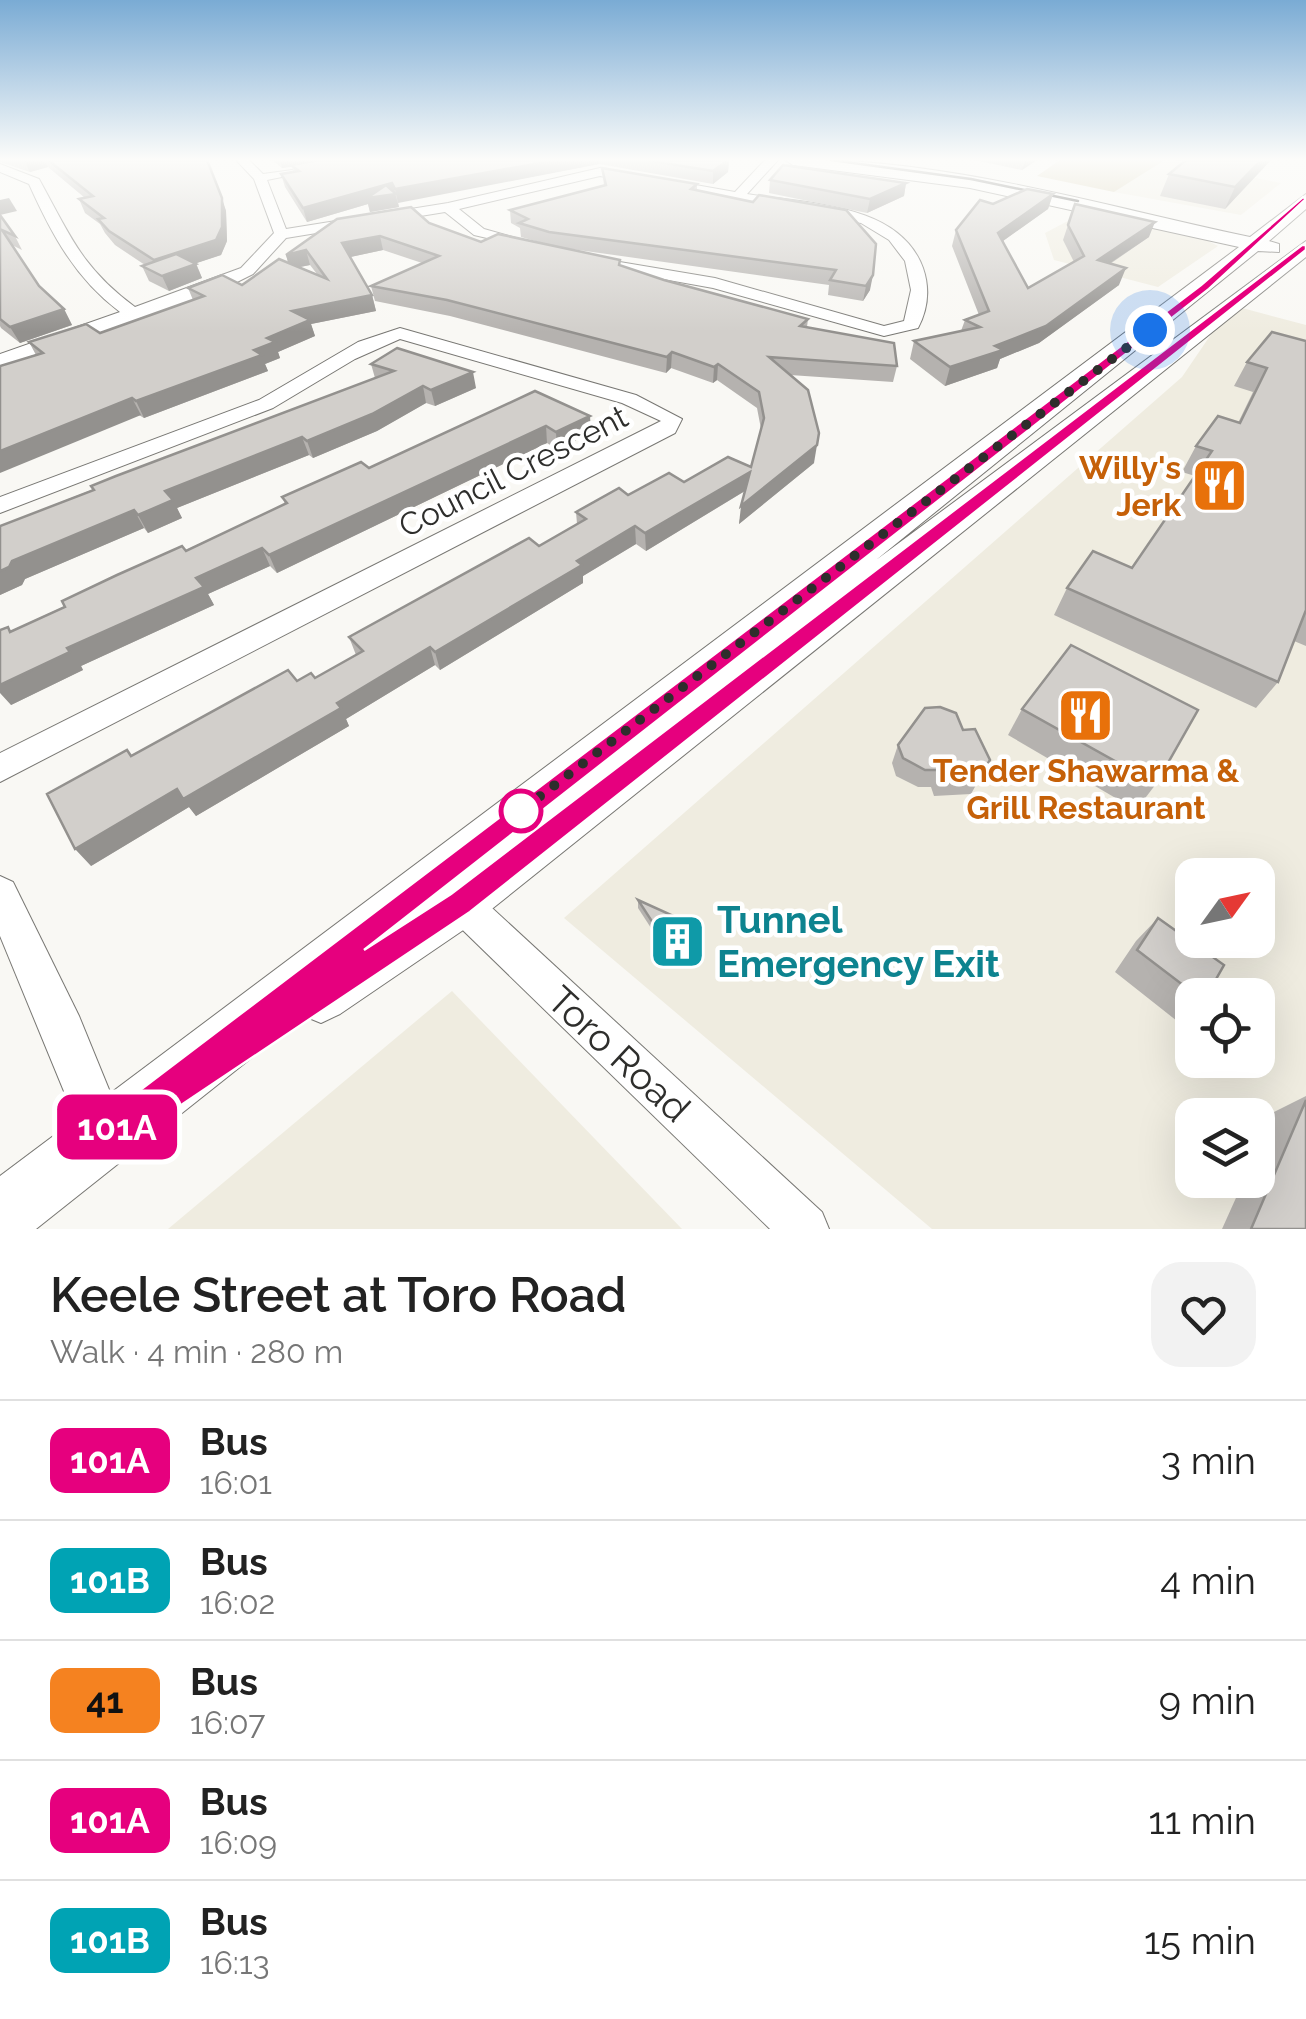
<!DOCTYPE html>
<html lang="en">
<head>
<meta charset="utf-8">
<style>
  :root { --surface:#fff; --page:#f2f2f2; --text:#222; --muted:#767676; --line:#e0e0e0 }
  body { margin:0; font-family:Raleway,sans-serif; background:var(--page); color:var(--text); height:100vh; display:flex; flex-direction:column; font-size:38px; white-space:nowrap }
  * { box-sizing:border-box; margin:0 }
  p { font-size:32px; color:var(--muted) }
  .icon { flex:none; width:55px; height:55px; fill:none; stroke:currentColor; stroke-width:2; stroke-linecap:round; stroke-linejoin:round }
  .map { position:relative; height:1229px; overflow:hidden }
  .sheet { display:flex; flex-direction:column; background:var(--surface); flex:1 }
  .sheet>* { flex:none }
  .badge { padding:0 20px; border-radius:15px; font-size:35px; line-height:65px }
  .needle { width:65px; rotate:57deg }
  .fabs { position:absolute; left:1175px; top:858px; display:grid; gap:20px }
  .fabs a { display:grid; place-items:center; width:100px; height:100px; border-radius:20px; background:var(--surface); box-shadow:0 10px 40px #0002; font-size:50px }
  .you { position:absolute; width:50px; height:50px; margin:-25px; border:8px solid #fff; border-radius:50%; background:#1a73e8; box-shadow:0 0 0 15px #1a73e833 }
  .map>.badge { position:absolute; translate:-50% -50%; box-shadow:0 0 0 5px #fff }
  .round { display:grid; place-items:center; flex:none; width:105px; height:105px; border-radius:30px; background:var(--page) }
  .headline { display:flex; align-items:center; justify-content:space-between; height:170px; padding:0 50px }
  h1 { font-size:48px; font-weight:600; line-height:75px }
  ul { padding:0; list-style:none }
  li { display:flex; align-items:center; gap:30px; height:120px; padding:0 50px; border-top:2px solid var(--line) }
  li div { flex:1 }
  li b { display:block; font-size:38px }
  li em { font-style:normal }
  li .badge { min-width:110px; font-weight:700; text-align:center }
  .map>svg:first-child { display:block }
  .built { fill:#efece0; fill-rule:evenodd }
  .green { fill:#d0c6a6 }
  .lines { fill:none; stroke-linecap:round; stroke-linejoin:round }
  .street-casing { stroke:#787773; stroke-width:2 }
  .secondary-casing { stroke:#787773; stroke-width:2 }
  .street { fill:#fff; fill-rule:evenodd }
  .secondary { fill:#fff; fill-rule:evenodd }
  .tram { stroke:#454543; stroke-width:2.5 }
  .wall { fill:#b5b2af; fill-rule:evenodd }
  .shaded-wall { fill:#93918e }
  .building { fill:#d2cfcb; stroke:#93918e; stroke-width:2.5 }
  .line { fill:#e6007e; stroke:#fff; stroke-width:2.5 }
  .walk { stroke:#2e2e2c; stroke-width:10; stroke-dasharray:0 18 }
  .stop-dot { fill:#fff; stroke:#e6007e; stroke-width:5 }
  .labels { text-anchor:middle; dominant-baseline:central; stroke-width:9; stroke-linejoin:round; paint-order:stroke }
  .food-label { font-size:32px; font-weight:bold; fill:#c56008; stroke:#fff; text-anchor:end }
  .street-label { font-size:32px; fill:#2e2e2c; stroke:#fff }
  .near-culture-label { font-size:38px; font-weight:bold; fill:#0d838f; stroke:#fff; text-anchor:start }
  .near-street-label { font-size:38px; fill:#2e2e2c; stroke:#fff }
</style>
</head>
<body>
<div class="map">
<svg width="1306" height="1229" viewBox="0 0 1306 1229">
  <rect width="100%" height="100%" fill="#f9f8f4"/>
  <g class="built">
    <path d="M1165 160 1281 183 1241 215 1114 192Z"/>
    <path d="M1085 212 1204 239 1218 246 1158 287 1054 260 1045 233Z"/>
    <path d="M1231 305 1306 325V1229H932L564 918 1182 377ZM1192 875H1258V940H1192ZM1192 995H1258V1060H1192ZM1192 1115H1258V1180H1192Z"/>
    <path d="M452 991 682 1229H168L372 1058Z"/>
  </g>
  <path class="green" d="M1060 160H1165L1114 192 1037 176Z"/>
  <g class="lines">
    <defs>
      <g id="street">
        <path d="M236 160H249L263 174 366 160 267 180 286 229 448 203 600 168 735 192 765 160H778L747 194C805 204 899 202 923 268 930 288 928 309 918 328L884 336 713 288 591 266V260L596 258 715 278 884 326 904 321 911 290 905 261 889 240 861 223 600 176 459 209 484 229 530 242V248L474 235 445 212 286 238 253 274 235 283 142 320 0 366V354L120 312C75 278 52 235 29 184L0 172V164L39 179C70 235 81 267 135 307L241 268 274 233 254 179Z"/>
        <path d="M400 328 636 395 682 419 675 433 0 782V753L661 421 622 403 400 339 355 359 273 408 0 513V497L259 400 358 342Z"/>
        <path d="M0 876 13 882 79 1016 128 1136 121 1152 105 1159 89 1152 0 936Z"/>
        <path d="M453 878 466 884 822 1212 829 1229H770L440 908 434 896 440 884Z"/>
      </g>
      <path id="secondary" d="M785 160C936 155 1102 206 1250 237L1306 194V209L1269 241 1279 244V252L1258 251 876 560 1306 241V257L478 920 340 1014 321 1023 304 1016 36 1229H0V1176L1239 247 970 188 793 165Z"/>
    </defs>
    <use href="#street" class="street-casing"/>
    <use href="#secondary" class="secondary-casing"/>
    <use href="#street" class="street"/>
    <use href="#secondary" class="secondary"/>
    <path class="tram" d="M831 160 971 179 1078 201"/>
  </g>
  <g class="wall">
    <path d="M0 160H207L226 211 227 241 221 255 196 263 202 278 169 291 149 281 142 266 145 265 115 245 105 233 100 224 85 213 79 199 85 198 48 167 30 172 0 162Z"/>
    <path d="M272 160H729L728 172 713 184 599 164 398 202 399 207 370 212 368 204 307 222 285 187 281 174 293 172 292 166 282 168Z"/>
    <path d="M974 160H1037L1022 170Z"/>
    <path d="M1175 160H1271L1225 209 1160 196 1169 174 1184 161Z"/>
    <path d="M602 168 697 184V190L753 202 846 210 870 290 863 301 828 295 829 285 564 248 664 280 808 319 807 327 897 366 893 382 790 375 814 463 739 524 745 491 646 551 636 544 583 576V583L440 670 435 665 346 719 349 726 196 816 189 807 91 866 132 755 297 681 315 678 356 655 349 637 539 546 577 524 576 512 628 495 751 467 761 429 757 408 717 380 713 383 671 368 666 373 450 316 375 301 371 286 422 263 383 250 350 257 372 295 376 311 311 324 315 336 278 352 280 358 265 364 268 371 144 418 36 355 29 342 100 333 193 300 188 288 242 285 288 262 286 255 429 223 481 242H539L521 237 520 228 511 223 510 210 604 186ZM310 265 317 274 300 267Z"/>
    <path d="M770 180 906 183 904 196 867 213 769 193Z"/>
    <path d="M1053 194 1048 209 1003 241 1028 288 1074 262 1063 240 1075 204 1149 237 1110 264 1119 285 1039 343 1000 359 997 368 945 386 910 359 914 341 961 331 965 320 979 315 952 246 956 230 993 204Z"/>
    <path d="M0 215 15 236 22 250 12 245 39 286 64 309 72 325 20 343 1 328 0 326Z"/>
    <path d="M1306 341V646L1294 641 1278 682 1256 708 1054 615 1067 588 1132 568 1195 476 1182 472 1196 446 1238 423 1253 392 1234 386 1247 362Z"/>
    <path d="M371 364 476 388 435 406 426 403 377 431 313 458 309 455 177 508 182 518 148 533 144 528 25 579 22 585 0 595V526L375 378Z"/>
    <path d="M535 391 591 433 557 449 547 443 277 573 270 566 208 594 214 605 81 666 83 670 11 705 8 627 11 631 285 504 282 497 369 468Z"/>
    <path d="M1022 709 1156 784 1136 810 1008 735Z"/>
    <path d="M963 730 990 760 971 794 934 796 931 787H918L896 776 892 763 898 745Z"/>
    <path d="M638 900 702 939 701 946 685 965 664 948 638 908Z"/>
    <path d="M1158 918 1207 995H1192V1009L1177 1021 1115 972 1136 941Z"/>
    <path d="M1306 1096V1229H1222L1244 1180H1258V1149L1274 1112Z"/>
  </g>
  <g class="shaded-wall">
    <path d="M24 160H44L48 167 30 172Z"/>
    <path d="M280 160H346L282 168Z"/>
    <path d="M556 160H599V164L398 203 395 189Z"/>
    <path d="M729 160 728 172 713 184V171Z"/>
    <path d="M1025 160H1037L1022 170Z"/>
    <path d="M1261 160H1271L1225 209 1235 187Z"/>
    <path d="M392 183 399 207 370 212 368 204 307 222 303 208Z"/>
    <path d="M906 183 904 196 867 213 870 199Z"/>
    <path d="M1053 194 1048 209 993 248 998 233Z"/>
    <path d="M9 198 17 211 0 215V200Z"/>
    <path d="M222 198 226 211 227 241 221 255 161 275 154 260Z"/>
    <path d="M1155 222 1149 237 1091 276 1098 260Z"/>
    <path d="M380 236 383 250 346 258 342 243Z"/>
    <path d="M306 250 310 265 290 269 286 255Z"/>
    <path d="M196 264 202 278 169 291 162 276Z"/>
    <path d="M1126 268 1119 285 1039 343 1000 359 997 368 945 386 950 367Z"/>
    <path d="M873 275 870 290 863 301 866 286Z"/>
    <path d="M372 295 376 311 311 324 315 336 278 352 280 358 265 364 268 371 144 418 136 401 254 350 292 311Z"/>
    <path d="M64 309 72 325 20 343 10 327Z"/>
    <path d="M672 352 671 368 666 373 667 357Z"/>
    <path d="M718 364 717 380 713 383 714 367Z"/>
    <path d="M473 372 476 388 435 406 431 390Z"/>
    <path d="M423 386 426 403 377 431 313 458 307 441Z"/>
    <path d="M132 398 141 415 0 473V451Z"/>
    <path d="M590 416 591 433 557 449 556 432Z"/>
    <path d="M546 426 547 443 277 573 269 555Z"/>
    <path d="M302 437 309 455 177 508 182 518 148 533 138 515 165 491Z"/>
    <path d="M817 445 814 463 739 524 741 506Z"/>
    <path d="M750 472 748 489 646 551 645 533Z"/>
    <path d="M134 510 144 528 25 579 22 585 0 595V571L12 561Z"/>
    <path d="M635 526 636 544 583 576V583L440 670 435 652 577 561Z"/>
    <path d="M262 548 270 566 208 594 214 605 81 666 83 670 11 705 0 693V685L196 578Z"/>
    <path d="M430 647 435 665 346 719 349 726 196 816 189 807 91 866 75 849 177 789 337 703Z"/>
    <path d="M702 939 701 946 685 965 686 957Z"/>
  </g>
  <g class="building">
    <path d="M48 160H207L222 198V227L216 240 154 260 109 231 98 219 104 218 79 199 93 196Z"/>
    <path d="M320 160H556L395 189 392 183 303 208 281 174 299 171 291 165Z"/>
    <path d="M645 160H728L713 171Z"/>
    <path d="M1186 160H1261L1235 187 1169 174Z"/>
    <path d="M783 165 906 183 870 199 770 180Z"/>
    <path d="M602 168 697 184 691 189 753 202 759 195 846 210 876 244 873 275 866 286 830 280 836 270 549 232 519 223 528 219 510 210 606 185Z"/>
    <path d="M386 185 396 194 367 198Z"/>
    <path d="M1027 189 1053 194 998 233 1028 288 1084 256 1068 225 1075 204 1155 222 1098 260 1126 268 1046 326 995 346 1003 350 950 367 914 341 980 327 965 320 989 311 956 230 980 200 993 204Z"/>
    <path d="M411 207 429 223 481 242 498 234 620 260 619 265 664 280 808 319 800 326 894 343 897 366 769 357 808 390 819 433 817 445 741 506 750 472 645 533 635 526 577 561 582 565 435 652 430 647 337 703 341 708 183 799 177 789 75 849 47 794 127 750 131 756 288 670 297 681 311 673 315 678 363 651 349 637 529 538 539 546 586 519 576 512 619 488 628 495 669 473 684 482 728 457 751 467 764 418 759 392 718 364 714 367 672 352 667 357 447 300 371 286 439 256 380 236 342 243 372 295 292 311 310 320 267 338 275 342 254 350 262 355 136 401 132 398 0 451V366L43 353 29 342 86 324 100 333 204 296 188 288 222 275 242 285 279 259 327 279 306 250 286 255 337 219Z"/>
    <path d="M0 215 15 236 2 230 39 286 64 309 10 327 0 319Z"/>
    <path d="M176 254 196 264 162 276 142 266Z"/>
    <path d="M1272 332 1306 341V610L1278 682 1067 588 1093 551 1132 568 1212 451 1196 446 1218 416 1240 423 1267 368 1247 362Z"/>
    <path d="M397 348 473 372 431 390 423 386 372 414 307 441 302 437 165 491 173 500 138 515 134 510 12 561 9 567 0 571V526L94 490 91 486 116 476 394 371 371 364Z"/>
    <path d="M535 391 590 416 556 432 546 426 269 555 262 548 196 578 204 587 67 648 70 652 0 685V630L8 627 10 632 65 607 62 601 117 575 182 546 186 551 287 503 282 497 361 462 369 468Z"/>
    <path d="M1071 645 1198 710 1156 784 1022 709Z"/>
    <path d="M940 707 956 713 963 730 975 729 990 760 980 776 942 779 938 770H925L903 758 898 745 925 708Z"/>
    <path d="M638 900 678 918 702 939 686 957 664 940Z"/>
    <path d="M1158 918 1224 965 1207 995H1196L1137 950Z"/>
    <path d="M1306 1100V1229H1251Z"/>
  </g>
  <linearGradient id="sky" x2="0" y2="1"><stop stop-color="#7aabd4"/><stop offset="0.48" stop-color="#fcfcfa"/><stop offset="1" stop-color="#fcfcfa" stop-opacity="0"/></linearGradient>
  <rect width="1306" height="332" fill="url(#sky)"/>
  <path class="line" d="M1303 197 1306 199 1209 289 364 950 451 894 1302 245H1306V250L470 912 117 1148 106 1152 94 1148 89 1136 94 1125 1201 285Z"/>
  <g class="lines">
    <path class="walk" d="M521 811 509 820 1150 330"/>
  </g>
  <defs>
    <symbol id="restaurant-square" viewBox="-11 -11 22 22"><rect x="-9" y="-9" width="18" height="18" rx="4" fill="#e8710a" stroke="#fff"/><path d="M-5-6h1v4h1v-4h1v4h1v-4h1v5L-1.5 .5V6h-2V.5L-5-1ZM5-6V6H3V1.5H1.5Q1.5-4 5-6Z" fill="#fff"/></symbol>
    <symbol id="building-square" viewBox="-11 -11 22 22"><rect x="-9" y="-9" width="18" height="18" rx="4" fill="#0f9aa8" stroke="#fff"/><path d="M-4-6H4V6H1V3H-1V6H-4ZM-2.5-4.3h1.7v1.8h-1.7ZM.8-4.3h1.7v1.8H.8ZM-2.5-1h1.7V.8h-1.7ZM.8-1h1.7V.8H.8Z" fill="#fff"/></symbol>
  </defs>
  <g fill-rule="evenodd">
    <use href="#restaurant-square" x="1188" y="454" width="63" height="63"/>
    <use href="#restaurant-square" x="1054" y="684" width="63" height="63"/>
    <use href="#building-square" x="646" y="910" width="63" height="63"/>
  </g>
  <circle class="stop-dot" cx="521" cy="811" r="20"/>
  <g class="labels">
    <g class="food-label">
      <text x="1181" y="467">Willy's<tspan x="1181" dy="37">Jerk</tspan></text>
      <text x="1086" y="770" text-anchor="middle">Tender Shawarma &amp;<tspan x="1086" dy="37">Grill Restaurant</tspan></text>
    </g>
    <g class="street-label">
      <text transform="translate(513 471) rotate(-27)">Council Crescent</text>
    </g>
    <g class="near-culture-label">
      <text x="717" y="919">Tunnel<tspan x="717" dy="44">Emergency Exit</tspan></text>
    </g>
    <g class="near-street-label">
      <text transform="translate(619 1054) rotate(43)">Toro Road</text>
    </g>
  </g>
</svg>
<div class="fabs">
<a><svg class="needle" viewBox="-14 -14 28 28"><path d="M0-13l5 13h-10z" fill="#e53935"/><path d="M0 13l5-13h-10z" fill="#767676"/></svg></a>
<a><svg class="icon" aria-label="locate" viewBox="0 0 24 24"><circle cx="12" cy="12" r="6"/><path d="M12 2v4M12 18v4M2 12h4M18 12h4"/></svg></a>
<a><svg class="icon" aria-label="layers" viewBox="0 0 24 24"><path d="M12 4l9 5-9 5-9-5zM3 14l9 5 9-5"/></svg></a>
</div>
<div class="you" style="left:1150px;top:330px"></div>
<b class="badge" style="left:117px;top:1127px;background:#e6007e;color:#fff">101A</b>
</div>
<section class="sheet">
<div class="headline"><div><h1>Keele Street at Toro Road</h1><p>Walk · 4 min · 280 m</p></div><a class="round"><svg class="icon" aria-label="heart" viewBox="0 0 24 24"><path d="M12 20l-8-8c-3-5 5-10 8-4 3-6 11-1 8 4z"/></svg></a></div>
<ul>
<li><span class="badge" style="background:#e6007e;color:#fff">101A</span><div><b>Bus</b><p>16:01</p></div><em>3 min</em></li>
<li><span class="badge" style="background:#00a3b4;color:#fff">101B</span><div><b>Bus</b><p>16:02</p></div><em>4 min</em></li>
<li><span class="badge" style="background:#f58220;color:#111">41</span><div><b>Bus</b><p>16:07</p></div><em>9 min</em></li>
<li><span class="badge" style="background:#e6007e;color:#fff">101A</span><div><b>Bus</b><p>16:09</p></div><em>11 min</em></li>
<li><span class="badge" style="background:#00a3b4;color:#fff">101B</span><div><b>Bus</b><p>16:13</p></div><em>15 min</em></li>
</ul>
</section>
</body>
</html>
